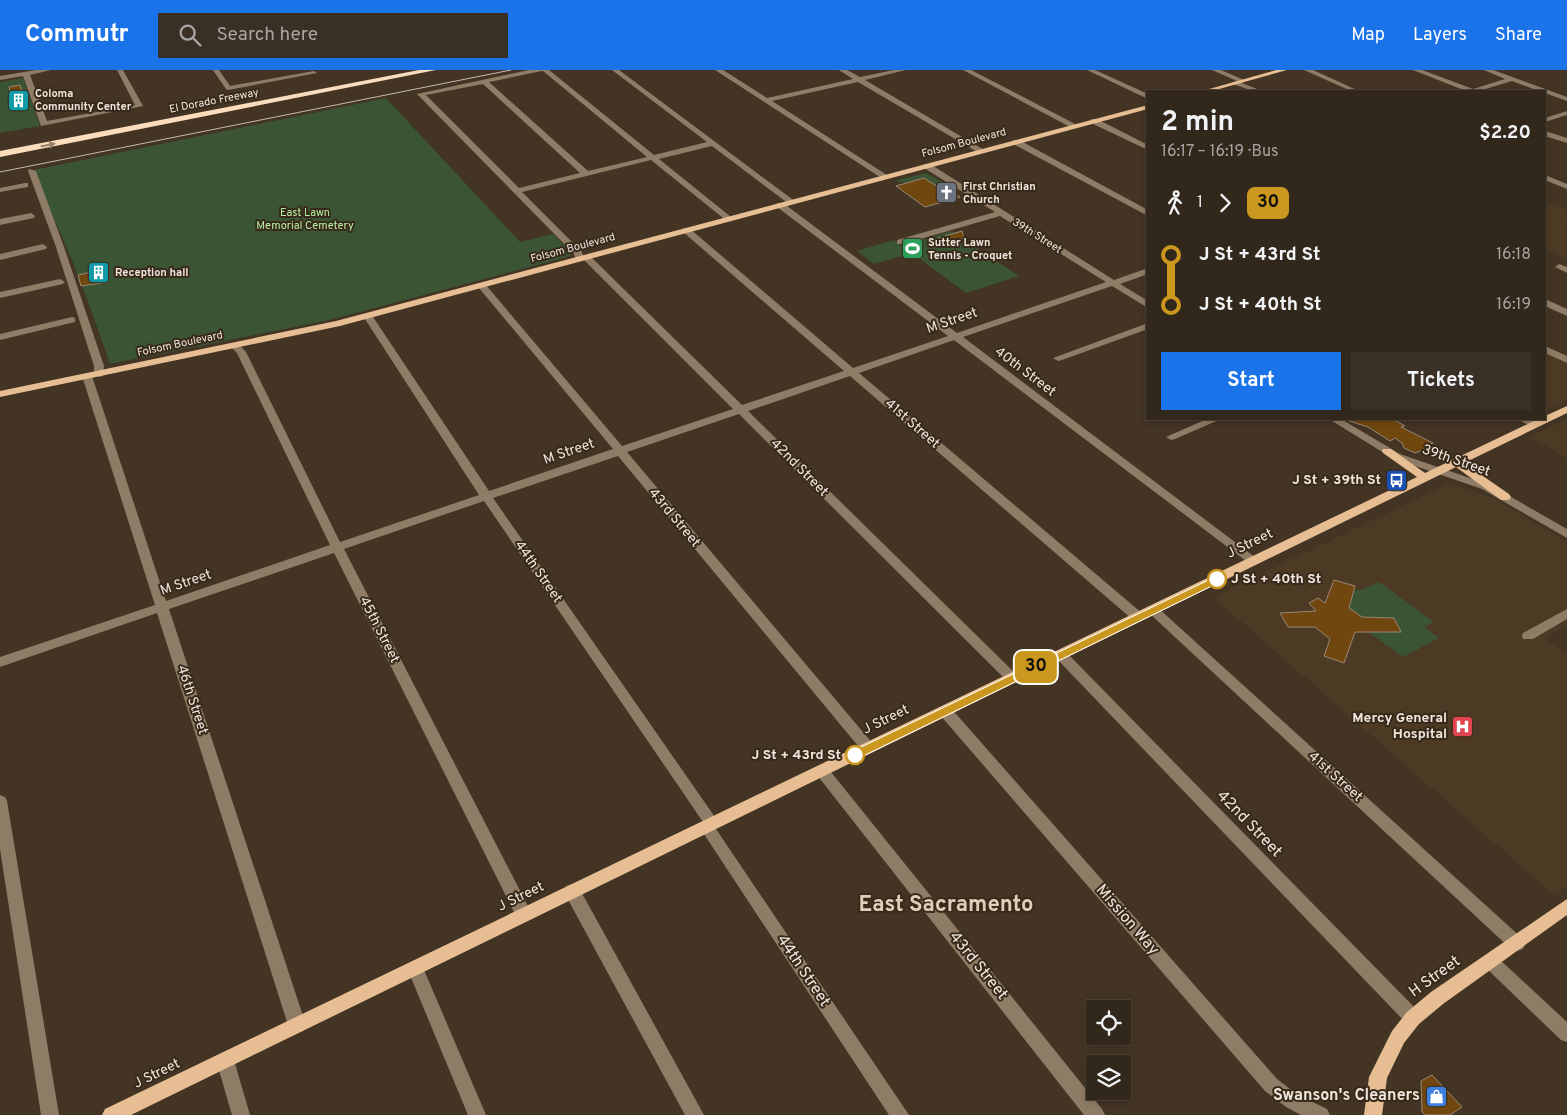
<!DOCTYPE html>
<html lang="en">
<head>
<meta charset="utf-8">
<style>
  :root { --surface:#32271b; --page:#3a2f24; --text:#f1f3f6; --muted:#a8a5a3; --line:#4d443a; --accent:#1a73e8 }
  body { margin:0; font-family:Overpass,sans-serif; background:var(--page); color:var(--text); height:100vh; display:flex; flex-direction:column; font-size:19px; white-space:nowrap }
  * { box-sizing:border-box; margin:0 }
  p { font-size:16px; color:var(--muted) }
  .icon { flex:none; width:28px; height:28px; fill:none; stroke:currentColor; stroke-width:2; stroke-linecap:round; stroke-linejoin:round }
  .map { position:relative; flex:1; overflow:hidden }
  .drawer { position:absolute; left:1146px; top:20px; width:400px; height:330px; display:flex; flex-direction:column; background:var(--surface); border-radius:0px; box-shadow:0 2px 8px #0003,0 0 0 1px var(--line) }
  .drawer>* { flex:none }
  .badge { padding:0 10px; border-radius:8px; font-size:18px; line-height:32px }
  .tools { position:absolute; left:1086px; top:930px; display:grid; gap:10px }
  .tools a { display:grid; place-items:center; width:45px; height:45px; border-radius:0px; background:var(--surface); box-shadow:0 2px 8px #0003,0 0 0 1px var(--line); font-size:25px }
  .map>.badge { position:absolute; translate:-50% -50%; box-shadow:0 0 0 2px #fff }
  .legs { display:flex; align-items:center; gap:8px; height:55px; padding:0 15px; font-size:16px }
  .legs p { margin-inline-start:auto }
  .summary { display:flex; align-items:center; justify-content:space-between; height:85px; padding:0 15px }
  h1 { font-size:28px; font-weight:700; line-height:38px }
  .action { display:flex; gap:10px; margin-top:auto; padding:10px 15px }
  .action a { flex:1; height:58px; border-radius:0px; background:var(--accent); color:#fff; font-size:20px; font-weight:700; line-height:58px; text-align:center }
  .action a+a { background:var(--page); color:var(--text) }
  ul { padding:0 15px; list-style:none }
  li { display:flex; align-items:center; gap:18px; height:50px; font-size:19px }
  li i { display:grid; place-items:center; width:8px; height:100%; margin:0 6px; background:currentColor }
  li i::after { content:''; width:12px; height:12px; margin:-6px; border:4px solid; border-radius:50%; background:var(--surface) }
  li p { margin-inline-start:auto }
  li:first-child i { background:linear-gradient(#0000 50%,currentColor 0) }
  li:last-child i { background:linear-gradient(currentColor 50%,#0000 0) }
  header { display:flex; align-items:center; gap:30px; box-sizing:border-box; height:70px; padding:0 25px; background:var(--accent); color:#fff }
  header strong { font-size:24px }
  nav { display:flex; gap:28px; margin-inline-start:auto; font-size:18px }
  .search { width:350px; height:45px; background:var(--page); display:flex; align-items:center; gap:12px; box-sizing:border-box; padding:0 18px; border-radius:0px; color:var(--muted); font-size:19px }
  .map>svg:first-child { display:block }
  .built { fill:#4d3a24 }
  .green { fill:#3b5433 }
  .building { fill:#70470f; stroke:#998876 }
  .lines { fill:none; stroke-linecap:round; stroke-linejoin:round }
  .minor { fill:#8f7c66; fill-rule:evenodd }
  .major { fill:#e7be93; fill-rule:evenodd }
  .highway { fill:#fbddbe; fill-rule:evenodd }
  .tram { stroke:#c4b9ae; stroke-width:1 }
  .oneway { fill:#9a846c }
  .line-1 { fill:#cb971e; stroke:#fff }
  .stop-1-dot { fill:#fff; stroke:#cb971e; stroke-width:2.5 }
  .labels { text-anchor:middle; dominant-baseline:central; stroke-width:4; stroke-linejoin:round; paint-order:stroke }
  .far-poi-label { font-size:11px; font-weight:bold; fill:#efe5dc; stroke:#382a1a; text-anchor:start }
  .far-street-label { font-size:11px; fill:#efe5dc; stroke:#382a1a }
  .far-park-label { font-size:11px; fill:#b7f0a4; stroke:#382a1a }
  .street-label { font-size:14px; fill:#efe5dc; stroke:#382a1a }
  .poi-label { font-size:14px; font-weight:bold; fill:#efe5dc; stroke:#382a1a; text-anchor:end }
  .stop-label { font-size:14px; font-weight:bold; fill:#efe5dc; stroke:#382a1a; text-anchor:start }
  .near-street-label { font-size:16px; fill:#efe5dc; stroke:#382a1a }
  .near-poi-label { font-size:16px; font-weight:bold; fill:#efe5dc; stroke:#382a1a; text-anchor:end }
  .near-district-label { font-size:22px; font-weight:bold; fill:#e0ceba; stroke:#382a1a }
</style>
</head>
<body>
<header>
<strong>Commutr</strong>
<div class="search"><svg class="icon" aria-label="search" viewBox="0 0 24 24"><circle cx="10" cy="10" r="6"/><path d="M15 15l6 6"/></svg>Search here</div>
<nav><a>Map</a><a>Layers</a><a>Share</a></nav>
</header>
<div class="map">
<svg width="1567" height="1045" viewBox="0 0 1567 1045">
  <rect width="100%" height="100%" fill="#433424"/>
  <g class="built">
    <path d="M1545 130 1567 140 1566 189 1545 180Z"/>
    <path d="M1545 282 1567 294V330L1545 340Z"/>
    <path d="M1567 349V388L1530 367Z"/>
    <path d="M1450 413 1493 428 1567 472V555L1544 568 1567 584V816L1554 825 1213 527Z"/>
  </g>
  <g class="green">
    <path d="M23 8 40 56 0 63V12Z"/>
    <path d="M386 28 520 172 553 164 571 182V186L329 250 110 294C87 228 64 161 29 101Z"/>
    <path d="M926 103 953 117 942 121 924 108 905 113 894 111Z"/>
    <path d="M951 161 1019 206 966 223 912 183 874 194 857 181 894 170 901 176Z"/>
    <path d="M1379 512 1434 552 1424 557 1439 568 1403 587 1368 562 1401 561 1394 548 1362 547 1349 538 1354 520H1361Z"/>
  </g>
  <g class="building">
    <path d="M20 15 27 36 16 38 9 17Z"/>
    <path d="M924 108 946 122 950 120 960 127 925 137 896 116Z"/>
    <path d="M962 161 964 168 936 177 928 171Z"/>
    <path d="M97 201 102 213 81 216 78 205Z"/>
    <path d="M1348 349H1393L1405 356 1401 357 1433 373 1429 375 1431 377 1415 383 1404 378 1402 373 1395 368 1390 371 1368 357 1349 351Z"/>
    <path d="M1334 510 1355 516 1349 538 1362 547 1394 548 1401 562H1355L1344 593 1324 586 1330 569 1315 557H1288L1280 543 1316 541 1309 533 1318 528 1325 533Z"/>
    <path d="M1432 1005 1462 1037 1450 1045H1425L1422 1042 1421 1011Z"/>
  </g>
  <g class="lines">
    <g class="minor">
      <path d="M36 0H51L30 5 47 51 135 35 117 0H123L143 36 41 56 23 6 0 10V6Z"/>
      <path d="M213 0H219L230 16 314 1 317 3 228 20 226 19Z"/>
      <path d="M529 0H549L654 85 707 72 612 0H619L796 132 789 134 712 76 659 89 731 147 732 149 728 152 651 90 522 122 581 181 583 185H589L742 335 844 301 683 162V158H689L853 298 948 266 777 137V133H783L957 263 1106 212 1000 146 903 174H897V170L995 142 924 98V94H930L1114 210 1148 198V204L1120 214 1148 231V238L1112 216 963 267 1260 491 1258 494H1250L954 270 859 303 1143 544 1144 547 1143 550H1133L850 306 748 341 1017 605 1019 608 1017 611H1007L739 344 627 382 873 674 875 678 873 682 868 684 863 682 618 386 493 428 717 750 720 754 716 759 909 1045H889L702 761 699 757 703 752 484 431 344 479 530 840 532 845 530 850 524 852 518 850 334 483 169 539 306 955 303 961 297 963 291 961 288 955 157 543 0 597V587L155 535 82 306 83 304H91L92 306 166 531 330 475 237 283 230 276 232 274H238L246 282 340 472 479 425 363 246 365 244H371L489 421 613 379 479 218V214H485L622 376 733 339 583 189 576 191 574 184 417 24ZM542 1H543L647 87 588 101 489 12ZM483 14 580 103 519 118 426 25Z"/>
      <path d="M715 0H723L767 28 853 9 839 0H847L860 7 894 0H906L865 10 986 81 979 83 858 12 772 31 890 107 883 109Z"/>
      <path d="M963 0H971L1079 56 1072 58Z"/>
      <path d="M1087 0H1095L1148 24V29Z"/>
      <path d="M1212 0H1221L1244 10 1245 11 1242 13 1262 21H1253L1233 14V12L1237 11Z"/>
      <path d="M1304 0H1313L1359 21H1351Z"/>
      <path d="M1413 0H1422L1473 19 1505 9 1484 0H1493L1567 27V31L1545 23V21H1539L1512 11 1479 21H1466Z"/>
      <path d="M1567 41V45L1545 52V48Z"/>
      <path d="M1091 49H1097L1148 75V80L1091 53Z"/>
      <path d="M1545 61 1567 68V73L1545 66Z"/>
      <path d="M1013 70H1019L1148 140V146L1013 74Z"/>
      <path d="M29 99 36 101 64 177 104 296 103 306 99 307 94 304V296L56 177 28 101Z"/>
      <path d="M1545 105 1567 114V119L1545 110Z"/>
      <path d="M25 113H28V117L0 122V118Z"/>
      <path d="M31 143 35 146 34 148 0 155V149Z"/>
      <path d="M43 174 47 177 46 179 0 190V184Z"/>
      <path d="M1559 194 1567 197V203L1555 197Z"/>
      <path d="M60 209 65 212 63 214 0 228V222Z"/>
      <path d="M1545 229 1567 239V246L1545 236Z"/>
      <path d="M72 247 75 248V252L0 270V264Z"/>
      <path d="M1148 253V259L1062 290 1058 291 1053 288Z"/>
      <path d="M1545 276 1567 286V293L1545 283Z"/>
      <path d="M1207 349H1221L1175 369 1171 370 1166 367Z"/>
      <path d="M1329 349H1341L1400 384 1490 415 1567 459V468L1482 419 1392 388Z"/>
      <path d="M1517 349H1530L1539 355 1534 358Z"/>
      <path d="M1153 536 1157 537 1523 869 1525 874 1523 879 1517 881 1511 879 1149 543 1147 540Z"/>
      <path d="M1567 539V549L1533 569H1523L1522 566 1523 563Z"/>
      <path d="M1061 580 1066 582 1419 942 1422 948 1419 954 1413 956 1407 954 1056 588 1054 585 1056 582Z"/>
      <path d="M945 636 950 637 1277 1009 1298 1025 1327 1039 1330 1045H1301L1286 1037 1265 1021 940 645 938 641 940 637Z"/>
      <path d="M822 695 827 697 1102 1039 1105 1045H1084L817 705 815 701 817 697Z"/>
      <path d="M0 725 5 727 7 731 59 1045H41L0 779Z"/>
      <path d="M572 814 578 816 704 1045H685L566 826 564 821 566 816Z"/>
      <path d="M1491 885 1497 887 1567 952V972L1561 970 1485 897 1483 892 1485 887Z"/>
      <path d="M415 890 421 893 486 1045H468L407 898 409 893Z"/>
      <path d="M225 982 231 984 234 990 250 1045H232L216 990 219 984Z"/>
    </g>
    <g class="major">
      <path d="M1276 0H1287L1212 21H1202Z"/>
      <path d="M1148 35V39L340 256 0 327V321L336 251Z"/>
      <path d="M1567 336V343L1464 393 1509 424 1511 427 1509 430H1501L1456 397 131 1045H102L105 1039 1417 407 1383 383 1382 381 1383 379H1391L1425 403 1538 349H1545V346Z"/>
      <path d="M1567 829V845L1443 934 1419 954 1404 973 1387 1008 1382 1045H1364L1369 1007 1392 961 1407 942 1431 922Z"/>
    </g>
    <path class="highway" d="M419 0H436L0 87V81Z"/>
    <path class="tram" d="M0 102 511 0"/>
  </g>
  <defs><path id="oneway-solid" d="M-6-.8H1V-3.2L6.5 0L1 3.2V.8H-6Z" transform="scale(1.25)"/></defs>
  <use class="oneway" href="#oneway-solid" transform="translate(48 75) rotate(-11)"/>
  <path class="line-1" d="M1217 506 1222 509 1220 512 859 688 855 689 849 685 851 682Z"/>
  <defs>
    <symbol id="building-square" viewBox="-11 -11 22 22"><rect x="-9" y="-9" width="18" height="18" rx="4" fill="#0f9aa8" stroke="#382a1a"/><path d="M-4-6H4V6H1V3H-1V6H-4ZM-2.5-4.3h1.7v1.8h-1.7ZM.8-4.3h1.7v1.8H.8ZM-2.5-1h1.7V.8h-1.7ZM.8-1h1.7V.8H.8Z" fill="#fff"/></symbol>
    <symbol id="church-square" viewBox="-11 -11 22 22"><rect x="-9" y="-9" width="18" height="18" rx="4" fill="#6b7280" stroke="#382a1a"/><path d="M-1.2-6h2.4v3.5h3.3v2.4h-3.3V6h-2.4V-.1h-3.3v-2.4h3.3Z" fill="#fff"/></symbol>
    <symbol id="stadium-square" viewBox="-11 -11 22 22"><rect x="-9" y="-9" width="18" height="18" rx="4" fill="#2e9e5b" stroke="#382a1a"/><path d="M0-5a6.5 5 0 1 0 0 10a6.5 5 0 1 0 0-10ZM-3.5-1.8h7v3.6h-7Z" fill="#fff"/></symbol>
    <symbol id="bus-square" viewBox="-11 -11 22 22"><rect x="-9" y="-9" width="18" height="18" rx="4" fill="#1a4fb4" stroke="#382a1a"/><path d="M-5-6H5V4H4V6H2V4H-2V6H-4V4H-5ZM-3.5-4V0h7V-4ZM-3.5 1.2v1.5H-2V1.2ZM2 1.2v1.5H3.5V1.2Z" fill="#fff"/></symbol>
    <symbol id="hospital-square" viewBox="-11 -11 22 22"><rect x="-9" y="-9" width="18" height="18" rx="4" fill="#e0444e" stroke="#382a1a"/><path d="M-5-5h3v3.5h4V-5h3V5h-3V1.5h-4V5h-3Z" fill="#fff"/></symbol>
    <symbol id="shop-square" viewBox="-11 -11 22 22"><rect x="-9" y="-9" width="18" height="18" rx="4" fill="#3f7fe0" stroke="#382a1a"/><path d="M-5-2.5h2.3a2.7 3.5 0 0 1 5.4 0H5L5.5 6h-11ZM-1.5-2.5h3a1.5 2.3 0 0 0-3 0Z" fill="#fff"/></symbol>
  </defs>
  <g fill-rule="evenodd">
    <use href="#building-square" x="6" y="18" width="25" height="25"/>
    <use href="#church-square" x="934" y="110" width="25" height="25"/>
    <use href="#stadium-square" x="900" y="166" width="25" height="25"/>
    <use href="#building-square" x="86" y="190" width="25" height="25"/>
    <use href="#bus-square" x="1384" y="398" width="25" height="25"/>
    <use href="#hospital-square" x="1450" y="644" width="25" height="25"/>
    <use href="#shop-square" x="1424" y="1014" width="25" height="25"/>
  </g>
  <g class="stop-1-dot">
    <circle cx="1217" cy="509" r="9"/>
    <circle cx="855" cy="685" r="9"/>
  </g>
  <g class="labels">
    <g class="far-poi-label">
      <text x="35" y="24">Coloma<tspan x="35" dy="13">Community Center</tspan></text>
      <text x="963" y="117">First Christian<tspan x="963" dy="13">Church</tspan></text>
      <text x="928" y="173">Sutter Lawn<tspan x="928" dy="13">Tennis - Croquet</tspan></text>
      <text x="115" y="203">Reception hall</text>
    </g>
    <g class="far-street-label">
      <text transform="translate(214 31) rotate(-11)">El Dorado Freeway</text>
      <text transform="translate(964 73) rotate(-15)">Folsom Boulevard</text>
      <text transform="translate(1037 166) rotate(32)">39th Street</text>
      <text transform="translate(573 178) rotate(-15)">Folsom Boulevard</text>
      <text transform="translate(180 274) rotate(-12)">Folsom Boulevard</text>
    </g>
    <g class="far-park-label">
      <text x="305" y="143">East Lawn<tspan x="305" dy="13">Memorial Cemetery</tspan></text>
    </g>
    <g class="street-label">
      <text transform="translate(952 251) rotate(-19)">M Street</text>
      <text transform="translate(1025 302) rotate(37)">40th Street</text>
      <text transform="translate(912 354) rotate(41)">41st Street</text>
      <text transform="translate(569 382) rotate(-19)">M Street</text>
      <text transform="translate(1456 391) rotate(19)">39th Street</text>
      <text transform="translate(799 398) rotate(45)">42nd Street</text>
      <text transform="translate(674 448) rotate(50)">43rd Street</text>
      <text transform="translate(1250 474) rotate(-26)">J Street</text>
      <text transform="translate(538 502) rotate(55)">44th Street</text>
      <text transform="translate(186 513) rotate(-19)">M Street</text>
      <text transform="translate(379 560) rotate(63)">45th Street</text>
      <text transform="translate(192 630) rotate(72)">46th Street</text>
      <text transform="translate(886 650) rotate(-26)">J Street</text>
      <text transform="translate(1335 707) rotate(42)">41st Street</text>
      <text transform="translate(521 827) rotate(-26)">J Street</text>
      <text transform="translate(157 1004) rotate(-26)">J Street</text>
    </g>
    <g class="poi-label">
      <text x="1381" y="410">J St + 39th St</text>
      <text x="1447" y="648">Mercy General<tspan x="1447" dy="16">Hospital</tspan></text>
    </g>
    <g class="stop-label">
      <text x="1231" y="509">J St + 40th St</text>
      <text x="841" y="685" text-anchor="end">J St + 43rd St</text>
    </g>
    <g class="near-street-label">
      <text transform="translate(1249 754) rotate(46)">42nd Street</text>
      <text transform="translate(1127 850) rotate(49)">Mission Way</text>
      <text transform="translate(978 896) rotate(51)">43rd Street</text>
      <text transform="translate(803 901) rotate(56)">44th Street</text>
      <text transform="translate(1435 907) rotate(-36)">H Street</text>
    </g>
    <g class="near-poi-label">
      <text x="1420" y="1026">Swanson's Cleaners</text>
    </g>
    <g class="near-district-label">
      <text x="946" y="835">East Sacramento</text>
    </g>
  </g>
</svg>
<div class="tools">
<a><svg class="icon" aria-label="locate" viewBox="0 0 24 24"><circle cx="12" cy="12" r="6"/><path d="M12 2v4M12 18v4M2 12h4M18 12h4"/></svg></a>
<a><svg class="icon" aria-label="layers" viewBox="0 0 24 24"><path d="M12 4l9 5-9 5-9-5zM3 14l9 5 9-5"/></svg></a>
</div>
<b class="badge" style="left:1036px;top:597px;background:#cb971e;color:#111">30</b>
<section class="drawer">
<div class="summary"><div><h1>2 min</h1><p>16:17 – 16:19 · Bus</p></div><b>$2.20</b></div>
<div class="legs"><svg class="icon" aria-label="walk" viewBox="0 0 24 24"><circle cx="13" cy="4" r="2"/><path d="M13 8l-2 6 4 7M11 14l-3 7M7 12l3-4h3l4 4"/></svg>1<svg class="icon" aria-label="forward" viewBox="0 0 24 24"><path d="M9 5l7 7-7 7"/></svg><b class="badge" style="background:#cb971e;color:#111">30</b></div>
<ul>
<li><i style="color:#cb971e"></i><b>J St + 43rd St</b><p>16:18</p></li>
<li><i style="color:#cb971e"></i><b>J St + 40th St</b><p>16:19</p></li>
</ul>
<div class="action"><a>Start</a><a>Tickets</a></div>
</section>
</div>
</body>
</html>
